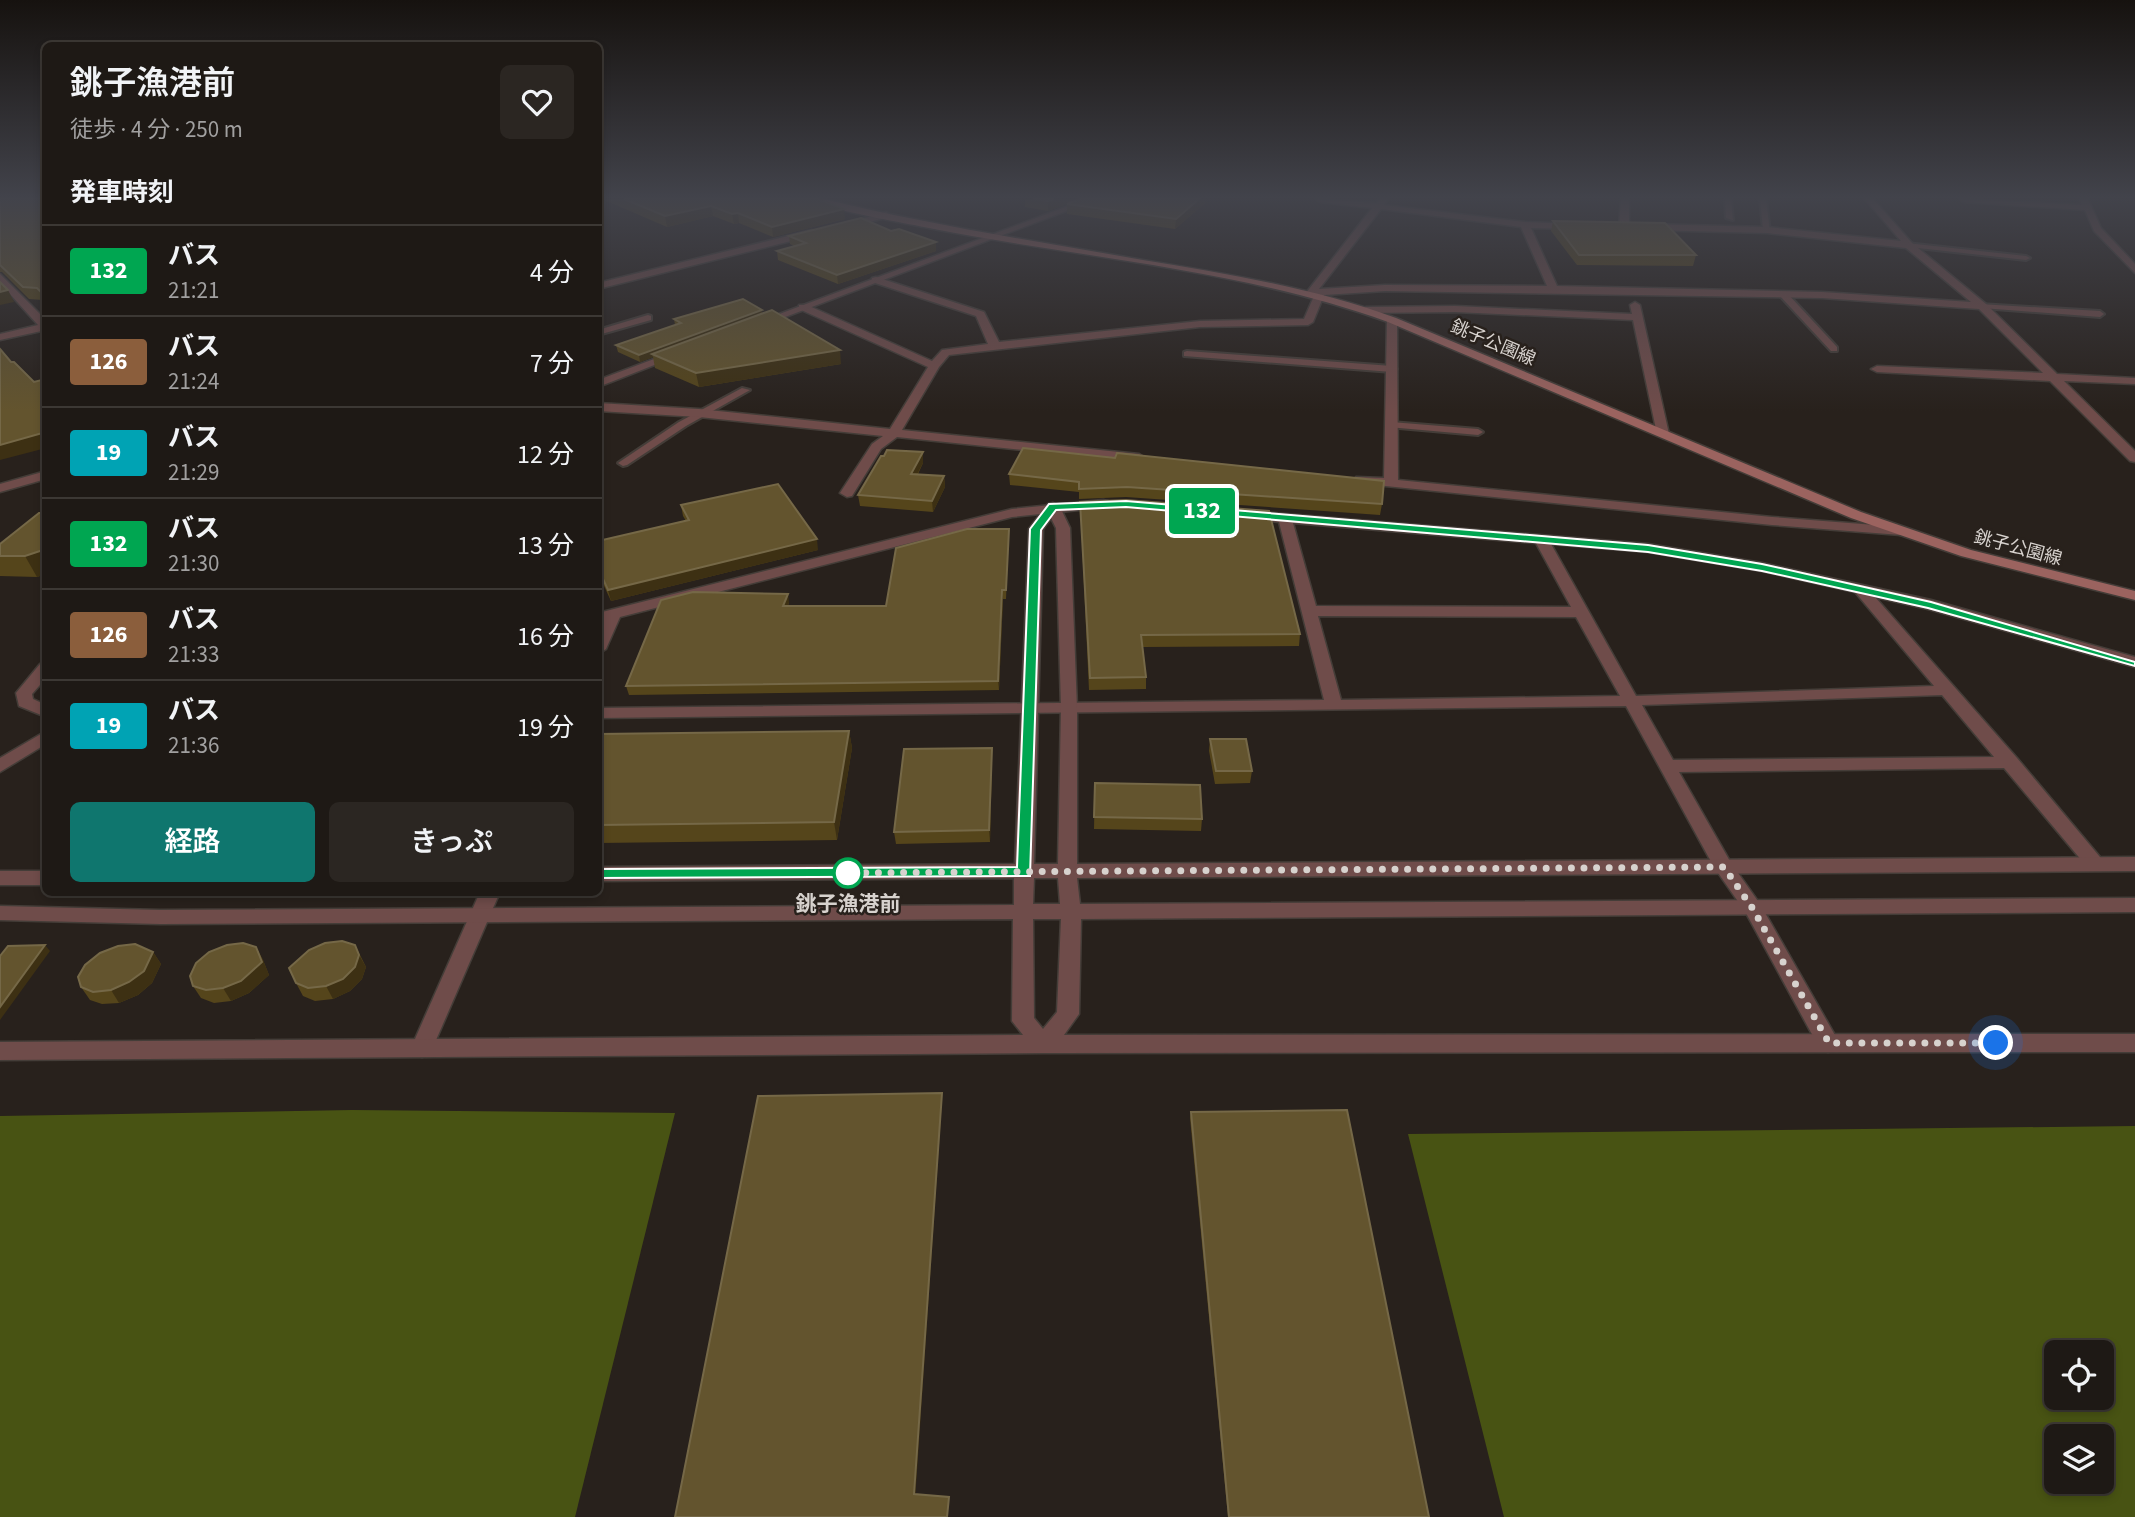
<!DOCTYPE html>
<html lang="ja">
<head>
<meta charset="utf-8">
<style>
  :root { --surface:#1e1915; --page:#2b2622; --text:#f1f3f6; --muted:#a1a0a0; --line:#3c3834; --accent:#0f766e }
  body { margin:0; font-family:"Source Sans 3","Noto Sans JP",sans-serif; background:var(--page); color:var(--text); height:100vh; display:flex; flex-direction:column; font-size:26px; white-space:nowrap }
  * { box-sizing:border-box; margin:0 }
  p { font-size:23px; color:var(--muted) }
  .icon { flex:none; width:38px; height:38px; fill:none; stroke:currentColor; stroke-width:2; stroke-linecap:round; stroke-linejoin:round }
  .map { position:relative; flex:1; overflow:hidden }
  .panel { position:absolute; left:42px; top:42px; width:560px; height:854px; display:flex; flex-direction:column; background:var(--surface); border-radius:10px; box-shadow:0 4px 10px #0003,0 0 0 2px var(--line) }
  .panel>* { flex:none }
  .badge { padding:0 14px; border-radius:5px; font-size:24px; line-height:46px }
  .buttons { position:absolute; left:2044px; top:1340px; display:grid; gap:14px }
  .buttons a { display:grid; place-items:center; width:70px; height:70px; border-radius:10px; background:var(--surface); box-shadow:0 4px 10px #0003,0 0 0 2px var(--line); font-size:35px }
  .you { position:absolute; width:35px; height:35px; margin:-18px; border:5px solid #fff; border-radius:50%; background:#1a73e8; box-shadow:0 0 0 10px #1a73e833 }
  .map>.badge { position:absolute; translate:-50% -50%; box-shadow:0 0 0 4px #fff }
  h2 { padding:0 28px; font-size:26px; line-height:63px }
  .round { display:grid; place-items:center; flex:none; width:74px; height:74px; border-radius:10px; background:var(--page) }
  .overview { display:flex; align-items:center; justify-content:space-between; height:119px; padding:0 28px }
  h1 { font-size:33px; font-weight:600; line-height:52px }
  .cta { display:flex; gap:14px; margin-top:auto; padding:14px 28px }
  .cta a { flex:1; height:80px; border-radius:10px; background:var(--accent); color:#fff; font-size:28px; font-weight:600; line-height:80px; text-align:center }
  .cta a+a { background:var(--page); color:var(--text) }
  ul { padding:0; list-style:none }
  li { display:flex; align-items:center; gap:21px; height:91px; padding:0 28px; border-top:2px solid var(--line) }
  li div { flex:1 }
  li b { display:block; font-size:26px }
  li em { font-style:normal }
  li .badge { min-width:77px; font-weight:700; text-align:center }
  .map>svg:first-child { display:block }
  .water { fill:#485313; fill-rule:evenodd }
  .lines { fill:none; stroke-linecap:round; stroke-linejoin:round }
  .service-casing { stroke:#443d38; stroke-width:4 }
  .minor-casing { stroke:#443d38; stroke-width:3 }
  .tertiary-casing { stroke:#443d38; stroke-width:3 }
  .secondary-casing { stroke:#443d38; stroke-width:3 }
  .service { fill:#6f4c4a; fill-rule:evenodd }
  .minor { fill:#6f4c4a; fill-rule:evenodd }
  .tertiary { fill:#6f4c4a; fill-rule:evenodd }
  .secondary { fill:#9b635f; fill-rule:evenodd }
  .wall { fill:#55451b }
  .shaded-wall { fill:#3d3013 }
  .building { fill:#63542e; stroke:#756847; stroke-width:2 }
  .line { fill:#00a651; stroke:#fff; stroke-width:2 }
  .walk { stroke:#d7d2ce; stroke-width:7; stroke-dasharray:0 12.6 }
  .stop-dot { fill:#fff; stroke:#00a651; stroke-width:3.5 }
  .labels { text-anchor:middle; dominant-baseline:central; stroke-width:5; stroke-linejoin:round; paint-order:stroke }
  .far-street-label { font-size:18px; fill:#d7d2ce; stroke:#28211c }
  .stop-label { font-size:21px; font-weight:bold; fill:#d7d2ce; stroke:#28211c }
</style>
</head>
<body>
<div class="map">
<svg width="2135" height="1517" viewBox="0 0 2135 1517">
  <rect width="100%" height="100%" fill="#28211c"/>
  <g class="water">
    <path d="M352 1110 675 1113 575 1517H0V1116Z"/>
    <path d="M2135 1126V1517H1504L1408 1134ZM2056 1353H2102V1398H2056ZM2056 1437H2102V1482H2056Z"/>
  </g>
  <g class="lines">
    <defs>
      <g id="service">
        <path d="M1725 199H1731L1733 220 1726 218Z"/>
        <path d="M1760 199H1766L1770 232 1763 230Z"/>
        <path d="M1906 243 2026 256 2030 258 2026 260 1909 247 1905 245Z"/>
        <path d="M1780 292H1786L1837 347V351H1831L1780 296Z"/>
        <path d="M1979 304 2100 311 2104 314 2100 317 1982 308 1978 306Z"/>
        <path d="M648 315 651 316V320L598 335V330Z"/>
        <path d="M1187 351 1392 366 1397 369 1392 372 1184 356V352Z"/>
        <path d="M742 388 750 390 686 426 627 465 623 466 618 463 679 422Z"/>
        <path d="M1391 422 1478 429 1483 432 1478 435 1388 427 1386 425Z"/>
      </g>
      <g id="minor">
        <path d="M1316 199 1376 203 1380 199H1388L1384 205 1525 222 1576 224 1578 226 1573 229 1531 228 1557 286 1822 292 1971 302 1906 248 1767 233 1647 230 1642 227 1647 224 1767 227 1901 241 1865 199H1873L1912 243 1986 304 2057 374 2135 378V384L2064 381 2135 451V462L2130 461 2050 381 1877 372 1871 369 1877 366 2043 373 1979 309 1822 298 1385 291 1324 295 1313 322 1308 325 1200 327 949 355 939 367 902 430 1139 454 1145 458 1139 462 897 437 881 449 852 496 847 497 840 493 872 444 883 436 699 417 598 411V403L699 409 890 429 928 367 799 309V305H807L932 361 942 350 988 344 976 316 872 282V278L876 277 984 312 999 342 1200 321 1304 319 1314 296 1306 293 1372 208 1320 202ZM1381 209 1521 227 1547 286 1385 285 1319 289Z"/>
        <path d="M1621 199H1629V227L1624 230 1619 227Z"/>
        <path d="M1960 199 2082 205 2080 199H2088L2101 228 2135 264V273L2094 231 2085 210 1964 202Z"/>
        <path d="M886 212 890 215 889 217 842 229 837 226Z"/>
        <path d="M812 230 817 233 815 235 598 289V283Z"/>
        <path d="M0 274 46 320V330L0 340V334L38 325 0 283Z"/>
        <path d="M1635 302 1640 305 1669 434 1663 438 1657 434 1633 320 1455 312 1366 313 1361 310 1366 307 1455 306 1632 314 1630 305Z"/>
        <path d="M1392 317 1397 320 1398 480 1772 517 1901 527 1908 531 1901 535 1772 525 1356 483V477L1384 478 1387 320Z"/>
        <path d="M46 471V479L0 492V484Z"/>
        <path d="M1103 500 1108 501V507L1012 517 620 617 606 649 598 654V631L603 621 598 622V613L1012 509Z"/>
        <path d="M1249 511 1648 544 1762 563 1931 600 2135 657V667L1928 609 1875 597 2017 758 2105 863 2102 868H2088L2004 768 1679 772 1731 863 1760 904 1836 1037 1839 1043 1836 1049 1828 1052 1820 1049 1746 913 1714 867 1626 706 598 718V708L1324 700 1279 522 1244 518 1242 515ZM1293 523 1536 543 1571 607 1316 606ZM1551 544 1648 552 1762 571 1855 592 1934 686 1636 696ZM1318 616 1576 617 1620 696 1341 700ZM1942 695 1994 757 1673 760 1642 705Z"/>
        <path d="M46 662V678L32 694 33 699 46 705V717L19 706 16 693 40 664Z"/>
        <path d="M480 892H500L430 1054 422 1057 414 1054 411 1048Z"/>
      </g>
      <g id="tertiary">
        <path d="M1087 199H1098L764 325 755 323Z"/>
        <path d="M670 353 680 355 598 387V380Z"/>
        <path d="M1053 503 1060 507 1070 528 1077 708V864L2135 857V871L1077 878 1080 904 2135 898V912L1081 919 1079 1014 1064 1035 2135 1034V1052L1044 1053 0 1060V1042L1023 1035 1012 1021 1013 919 160 924 0 920V906L160 910 1014 905V878L598 881V867L1015 864 1029 529 1048 504ZM1051 518 1056 528 1061 708 1058 864H1034L1043 529ZM1034 878H1058L1060 904H1033ZM1033 919H1061L1057 1012 1043 1029 1034 1018Z"/>
        <path d="M46 731V744L0 772V758Z"/>
        <rect x="0" y="871" width="46" height="14"/>
      </g>
      <path id="secondary" d="M811 199H824C929 225 1036 241 1143 260 1228 274 1314 288 1396 318L1861 512 1971 550 2135 591V600L1961 556 1851 518 1388 322C1241 269 1081 258 929 228 906 223 826 210 811 199Z"/>
    </defs>
    <use href="#service" class="service-casing"/>
    <use href="#minor" class="minor-casing"/>
    <use href="#tertiary" class="tertiary-casing"/>
    <use href="#secondary" class="secondary-casing"/>
    <use href="#service" class="service"/>
    <use href="#minor" class="minor"/>
    <use href="#tertiary" class="tertiary"/>
    <use href="#secondary" class="secondary"/>
  </g>
  <g class="wall">
    <path d="M0 199H46V302L43 300 29 299 2 272H0Z"/>
    <path d="M602 199H818L845 219 773 237 739 223 734 224 713 216 667 227Z"/>
    <path d="M1023 199H1080L1048 211 1025 207V199Z"/>
    <path d="M1080 199H1205V203L1175 229 1067 214V204Z"/>
    <path d="M1553 221 1696 255 1693 266 1577 265 1551 231Z"/>
    <path d="M789 236 936 251 838 284 778 260 777 251 794 246 790 244Z"/>
    <path d="M762 313 841 364 699 387 655 368 653 357 640 362 618 352 616 345 675 325 674 319Z"/>
    <path d="M923 452V463L918 474 944 476 945 487 933 512 860 506 858 495Z"/>
    <path d="M1009 474 1382 504 1380 515 1126 497 1079 499V492L1010 485Z"/>
    <path d="M1080 502 1300 634 1299 646 1142 647 1146 677V689L1089 690Z"/>
    <path d="M681 505 818 550 611 601 598 573V541L686 521 683 516Z"/>
    <path d="M46 513V574L37 577 0 576V544Z"/>
    <path d="M1009 529 1006 599H1003L999 690 629 695 626 686 789 602 788 606H886Z"/>
    <path d="M849 731 852 748 837 840 598 843V734Z"/>
    <path d="M1210 739 1252 771 1250 783 1215 784 1209 751Z"/>
    <path d="M992 760 990 842 896 844 894 832Z"/>
    <path d="M1095 783 1202 819 1201 831 1094 829Z"/>
    <path d="M355 945 366 967 362 979 350 991 333 999 315 1001 303 996 296 983Z"/>
    <path d="M256 947 263 960 269 975 249 993 231 1001 214 1003 201 998 193 986Z"/>
    <path d="M153 952 161 964 152 983 138 995 119 1003 102 1004 90 1000 81 987Z"/>
    <path d="M1191 1112 1429 1517H1228L1190 1118Z"/>
  </g>
  <g class="shaded-wall">
    <path d="M1054 199H1080L1048 211V201Z"/>
    <path d="M1199 199H1205V203L1175 229 1176 219Z"/>
    <path d="M711 206 713 216 667 227 665 216Z"/>
    <path d="M844 209 845 219 773 237 772 227Z"/>
    <path d="M738 213 739 223 734 224 732 214Z"/>
    <path d="M936 242V251L838 284 837 275Z"/>
    <path d="M8 290 14 302 0 305V292Z"/>
    <path d="M762 310 763 316 652 354 653 357 640 362 639 355Z"/>
    <path d="M840 350 841 364 699 387 696 373Z"/>
    <path d="M46 432V448L0 460V445Z"/>
    <path d="M923 452V463L912 484 911 474Z"/>
    <path d="M944 476 945 487 933 512 932 501Z"/>
    <path d="M817 539 818 550 611 601 608 590Z"/>
    <path d="M46 549V574L37 577 25 556Z"/>
    <path d="M1002 590 1003 599 999 690 998 681Z"/>
    <path d="M788 594 789 602 785 615 783 606Z"/>
    <path d="M849 731 852 748 837 840 834 822Z"/>
    <path d="M992 748V760L990 842 989 830Z"/>
    <path d="M45 945 50 951 0 1020V1007Z"/>
    <path d="M256 947 263 960 269 975 249 993 231 1001 223 988Z"/>
    <path d="M153 952 161 964 152 983 138 995 119 1003 111 990Z"/>
    <path d="M359 955 366 967 362 979 350 991 333 999 326 986Z"/>
    <path d="M942 1093V1101L915 1502 914 1494Z"/>
  </g>
  <g class="building">
    <path d="M0 199H46V297L37 288 23 287 0 265Z"/>
    <path d="M624 199H818L844 209 772 227 738 213 732 214 711 206 665 216Z"/>
    <path d="M1033 199H1054L1048 201Z"/>
    <path d="M1080 199H1199L1176 219 1067 204Z"/>
    <path d="M861 218 891 231 899 229 936 242 837 275 777 251 806 243 789 236Z"/>
    <path d="M1553 221 1665 223 1696 255H1579Z"/>
    <path d="M0 282 8 290 0 292Z"/>
    <path d="M743 299 762 310 639 355 616 345 681 323 674 319Z"/>
    <path d="M772 310 840 350 696 373 652 354Z"/>
    <path d="M0 349 11 362H14L34 382 46 379V432L0 445Z"/>
    <path d="M1023 448 1115 458 1117 453 1384 481 1382 504 1127 487 1079 489V482L1009 474Z"/>
    <path d="M887 450 923 452 911 474 944 476 932 501 858 495 881 456H884Z"/>
    <path d="M778 484 817 539 608 590 598 568V541L689 520 681 505Z"/>
    <path d="M1126 500 1269 511 1300 634 1141 635 1146 677 1090 678 1080 502Z"/>
    <path d="M39 513H46V549L25 556H0V544Z"/>
    <path d="M967 529H1009L1006 590H1002L998 681 626 686 661 600 693 592 788 594 783 606H886L896 548Z"/>
    <path d="M849 731 834 822 598 825V734Z"/>
    <path d="M1210 739H1246L1252 771H1216Z"/>
    <path d="M992 748 989 830 894 832 904 749Z"/>
    <path d="M1095 783 1200 785 1202 819 1094 817Z"/>
    <path d="M342 941 355 945 359 955 355 967 343 979 326 986 308 988 296 983 289 968 309 950 325 943Z"/>
    <path d="M243 943 256 947 262 962 241 981 223 988 206 990 193 986 190 976 196 963 209 952 227 945Z"/>
    <path d="M135 944 153 952 144 971 129 982 111 990 93 992 81 987 78 977 85 965 100 953 118 946Z"/>
    <path d="M45 945 0 1007V956L8 946Z"/>
    <path d="M942 1093 914 1494 949 1497 947 1517H675L758 1096Z"/>
    <path d="M1347 1110 1429 1517H1229L1191 1112Z"/>
  </g>
  <linearGradient id="sky" x2="0" y2="1"><stop stop-color="#16120f"/><stop offset="0.48" stop-color="#42434b"/><stop offset="1" stop-color="#42434b" stop-opacity="0"/></linearGradient>
  <rect width="2135" height="411" fill="url(#sky)"/>
  <path class="line" d="M1126 501 1648 545 1762 564 1931 602 2135 662V666L1928 608 1762 571 1648 552 1126 507 1056 510 1041 530 1030 876 593 878 591 874 598 869 1017 867 1030 529 1049 504Z"/>
  <g class="lines">
    <path class="walk" d="M848 873H838L1724 867 1753 909 1829 1043H1996"/>
  </g>
  <circle class="stop-dot" cx="848" cy="873" r="14"/>
  <g class="labels">
    <g class="far-street-label">
      <text transform="translate(1493 343) rotate(23)">銚子公園線</text>
      <text transform="translate(2018 548) rotate(15)">銚子公園線</text>
    </g>
    <g class="stop-label">
      <text x="848" y="904">銚子漁港前</text>
    </g>
  </g>
</svg>
<div class="buttons">
<a><svg class="icon" aria-label="locate" viewBox="0 0 24 24"><circle cx="12" cy="12" r="6"/><path d="M12 2v4M12 18v4M2 12h4M18 12h4"/></svg></a>
<a><svg class="icon" aria-label="layers" viewBox="0 0 24 24"><path d="M12 4l9 5-9 5-9-5zM3 14l9 5 9-5"/></svg></a>
</div>
<div class="you" style="left:1996px;top:1043px"></div>
<b class="badge" style="left:1202px;top:511px;background:#00a651;color:#fff">132</b>
<section class="panel">
<div class="overview"><div><h1>銚子漁港前</h1><p>徒歩 · 4 分 · 250 m</p></div><a class="round"><svg class="icon" aria-label="heart" viewBox="0 0 24 24"><path d="M12 20l-8-8c-3-5 5-10 8-4 3-6 11-1 8 4z"/></svg></a></div>
<h2>発車時刻</h2>
<ul>
<li><span class="badge" style="background:#00a651;color:#fff">132</span><div><b>バス</b><p>21:21</p></div><em>4 分</em></li>
<li><span class="badge" style="background:#8b5e3c;color:#fff">126</span><div><b>バス</b><p>21:24</p></div><em>7 分</em></li>
<li><span class="badge" style="background:#00a3b4;color:#fff">19</span><div><b>バス</b><p>21:29</p></div><em>12 分</em></li>
<li><span class="badge" style="background:#00a651;color:#fff">132</span><div><b>バス</b><p>21:30</p></div><em>13 分</em></li>
<li><span class="badge" style="background:#8b5e3c;color:#fff">126</span><div><b>バス</b><p>21:33</p></div><em>16 分</em></li>
<li><span class="badge" style="background:#00a3b4;color:#fff">19</span><div><b>バス</b><p>21:36</p></div><em>19 分</em></li>
</ul>
<div class="cta"><a>経路</a><a>きっぷ</a></div>
</section>
</div>
</body>
</html>
